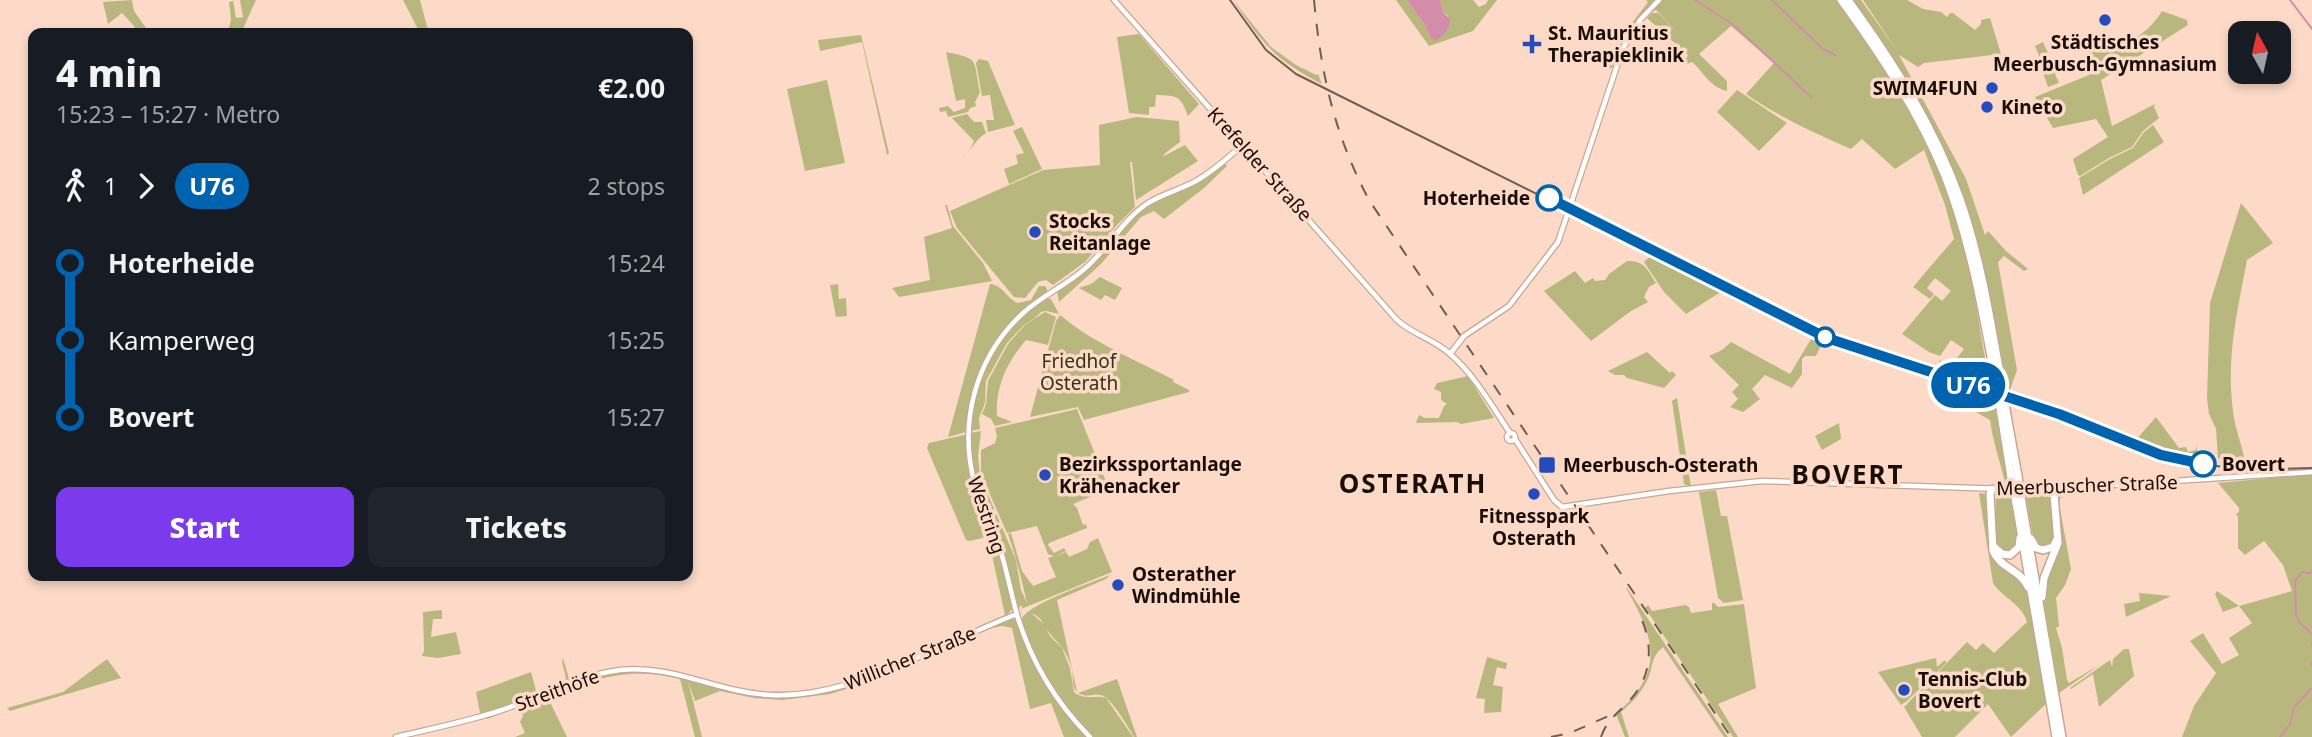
<!DOCTYPE html>
<html lang="en">
<head>
<meta charset="utf-8">
<style>
  :root { --surface:#171b24; --page:#20242c; --text:#f1f3f6; --muted:#9ea1a6; --accent:#7c3aed }
  body { margin:0; font-family:"Noto Sans",sans-serif; background:var(--page); color:var(--text); height:100vh; display:flex; flex-direction:column; font-size:26px; white-space:nowrap }
  * { box-sizing:border-box; margin:0 }
  p { font-size:23px; color:var(--muted) }
  .icon { flex:none; width:38px; height:38px; fill:none; stroke:currentColor; stroke-width:2; stroke-linecap:round; stroke-linejoin:round }
  .map { position:relative; flex:1; overflow:hidden }
  .sheet { position:absolute; left:28px; top:28px; width:665px; height:553px; display:flex; flex-direction:column; background:var(--surface); border-radius:14px; box-shadow:0 4px 10px #0003 }
  .sheet>* { flex:none }
  .badge { padding:0 14px; border-radius:23px; font-size:24px; line-height:46px }
  .needle { width:46px; rotate:352deg }
  .controls { position:absolute; left:2228px; top:21px; display:grid; gap:14px }
  .controls a { display:grid; place-items:center; width:63px; height:63px; border-radius:14px; background:var(--surface); box-shadow:0 4px 10px #0003; font-size:35px }
  .map>.badge { position:absolute; translate:-50% -50%; box-shadow:0 0 0 4px #fff }
  .legs { display:flex; align-items:center; gap:10px; height:77px; padding:0 28px; font-size:23px }
  .legs p { margin-inline-start:auto }
  .summary { display:flex; align-items:center; justify-content:space-between; height:119px; padding:0 28px }
  h1 { font-size:38px; font-weight:800; line-height:52px }
  .primary-button { display:flex; gap:14px; margin-top:auto; padding:14px 28px }
  .primary-button a { flex:1; height:80px; border-radius:14px; background:var(--accent); color:#fff; font-size:28px; font-weight:800; line-height:80px; text-align:center }
  .primary-button a+a { background:var(--page); color:var(--text) }
  ul { padding:0 28px; list-style:none }
  li { display:flex; align-items:center; gap:24px; height:77px; font-size:26px }
  li i { display:grid; place-items:center; width:10px; height:100%; margin:0 9px; background:currentColor }
  li i::after { content:''; width:18px; height:18px; margin:-9px; border:5px solid; border-radius:50%; background:var(--surface) }
  li p { margin-inline-start:auto }
  li:first-child i { background:linear-gradient(#0000 50%,currentColor 0) }
  li:last-child i { background:linear-gradient(currentColor 50%,#0000 0) }
  .map>svg:first-child { display:block }
  .green { fill:#b8b87e }
  .water { fill:#d38dab }
  .lines { fill:none; stroke-linecap:round; stroke-linejoin:round }
  .stream { stroke:#d38dab; stroke-width:2 }
  .secondary-casing { stroke:#c7a695; stroke-width:7 }
  .motorway-casing { stroke:#c7a695; stroke-width:10 }
  .secondary { stroke:#fff; stroke-width:4.5 }
  .motorway { stroke:#fff; stroke-width:7 }
  .tram { stroke:#715d52; stroke-width:2 }
  .rail { stroke:#715d52; stroke-width:2; stroke-dasharray:12 12; stroke-linecap:butt }
  .motorway-bridge-casing { stroke:#c7a695; stroke-width:10; stroke-linecap:butt }
  .motorway-bridge { stroke:#fff; stroke-width:7 }
  .line-1-casing { stroke:#fff; stroke-width:16 }
  .line-1 { stroke:#0063af; stroke-width:10 }
  .poi-dot { fill:#254cba; stroke:#fcdac7; stroke-width:2.5 }
  .stop-1-dot { fill:#fff; stroke:#0063af; stroke-width:3.5 }
  .labels { text-anchor:middle; dominant-baseline:central; stroke-width:7; stroke-linejoin:round; paint-order:stroke }
  .poi-label { font-size:19px; font-weight:bold; fill:#190e08; stroke:#fcdac7; text-anchor:start }
  .street-label { font-size:19px; fill:#190e08; stroke:#fcdac7 }
  .stop-label { font-size:19px; font-weight:bold; fill:#190e08; stroke:#fcdac7; text-anchor:end }
  .park-label { font-size:19px; fill:#343414; stroke:#fcdac7 }
  .district-label { font-size:26px; font-weight:bold; letter-spacing:2px; fill:#190e08; stroke:#fcdac7 }
</style>
</head>
<body>
<div class="map">
<svg width="2312" height="737" viewBox="0 0 2312 737">
  <rect width="100%" height="100%" fill="#fcdac7"/>
  <g class="green">
    <path d="M132 0 134 11 146 28 139 33H133L131 31 135 27 122 13 108 24 103 2Z"/>
    <path d="M240 0H256L241 33H228L231 19 229 2 233 1 236 18 243 17Z"/>
    <path d="M403 0H420L428 30 419 31Z"/>
    <path d="M1233 0 1271 47 1296 65 1316 75 1318 74 1322 84C1274 59 1263 44 1233 0Z"/>
    <path d="M1396 0H1407L1426 27 1431 39C1444 34 1451 32 1448 16L1443 12 1440 0H1473L1479 7 1486 4 1488 0H1497L1473 31 1429 46Z"/>
    <path d="M1646 0H1654L1629 33 1614 68 1613 66 1610 69 1602 67 1601 56 1612 64 1626 31 1648 2Z"/>
    <path d="M1661 0H1837C1890 72 1938 149 1962 236 1973 278 1978 320 1986 363 1987 371 1991 380 1993 388L1935 369 1940 360 1950 367 1964 349 1951 340 1940 356 1929 352 1902 334 1935 295 1942 301 1951 291 1935 278 1927 288 1934 294 1930 299 1913 287 1954 239 1945 205 1924 150 1895 169 1862 139 1851 149C1814 133 1779 117 1746 94L1774 63 1731 26 1699 54 1727 81V91C1708 86 1705 73 1692 62L1687 64 1684 63 1688 55 1647 18 1652 13H1658L1678 33 1656 10C1633 17 1625 53 1618 72 1622 43 1640 21 1661 0Z"/>
    <path d="M1852 0H1861L1898 52 1863 0H1907L1923 9 1941 12 1947 17 1950 13H1953L1975 30 1981 24V20L1990 18 2001 54 1924 63 1918 67 1899 55 1966 179 1985 235 1988 231 2006 251 2028 269 2024 271 2004 256 1998 262 2017 370 2009 393 1988 291 1955 177 1928 119 1911 88Z"/>
    <path d="M2162 11 2187 20 2188 25 2101 80 2112 126 2155 104 2154 107 2159 118 2143 131 2132 147 2109 158 2080 176 2078 175 2073 159 2108 137 2096 119 2053 128 2035 97 2089 75 2094 70 2088 49C2122 43 2142 43 2162 11Z"/>
    <path d="M1139 34 1199 104 1188 116C1180 95 1178 96 1156 95L1155 107H1149V115L1129 113 1117 37Z"/>
    <path d="M861 35 889 153 887 155 862 42 820 51 818 40Z"/>
    <path d="M2043 42 2057 73 2055 74 2059 83 2048 87 2043 73 2046 72 2035 46Z"/>
    <path d="M946 52C980 59 973 58 980 92L975 102 976 106 970 108 968 112 948 117 946 111 940 112 939 108 948 106 954 112 965 108V99L956 101Z"/>
    <path d="M979 59 988 61 1015 125 988 132 986 120H994L990 95 982 96 976 63Z"/>
    <path d="M827 80 845 163 805 171 787 89Z"/>
    <path d="M1737 90 1787 123 1759 151 1717 112Z"/>
    <path d="M967 114 974 122H982L986 133C975 140 970 152 960 160L969 151 974 141 952 118Z"/>
    <path d="M1137 117 1179 121 1180 142 1164 154V156L1185 145 1198 161 1136 200 1132 162H1130L1135 207 1117 225 1085 262 1053 285 1046 280 1038 282 1025 298 1014 297 957 228 950 211 1043 170 1100 165 1099 125Z"/>
    <path d="M2153 125 2164 142 2083 195 2079 178 2110 159 2133 148 2144 132Z"/>
    <path d="M1022 127 1042 169 1009 184 1004 169 1017 164 1018 165 1016 155 1024 153 1013 131Z"/>
    <path d="M1223 164 1227 165 1226 167 1204 188 1164 219 1154 211 1141 217 1101 264 1059 302 1057 291C1088 271 1104 243 1130 219 1156 195 1192 181 1223 164Z"/>
    <path d="M2241 203 2273 243 2247 260C2237 313 2226 357 2233 411 2235 430 2243 446 2245 464L2218 458 2216 429 2209 414 2207 398 2210 303Z"/>
    <path d="M945 205H947L953 226 983 263 992 281 899 297 892 288 930 280 924 237 952 228Z"/>
    <path d="M1653 254 1724 290 1686 314 1664 292 1644 262Z"/>
    <path d="M1627 261C1645 261 1647 269 1656 283L1649 287 1644 297 1648 302 1631 311 1591 341 1544 291 1575 271 1585 283 1593 278 1595 281 1605 280 1609 274Z"/>
    <path d="M1100 277 1122 288 1115 300 1105 295 1101 300 1079 288 1091 284Z"/>
    <path d="M838 284 839 299 846 298 847 316 836 317 830 285Z"/>
    <path d="M990 284C1003 285 1007 299 1018 303L1031 300 1039 286H1045L1047 289V292L1029 306 1011 324 980 373 966 432 948 437Z"/>
    <path d="M1046 298 1051 299 1059 314 1046 311 1041 312 1035 318 1024 325 1007 343 986 381 985 403 979 418 980 429 971 431C974 376 1000 329 1046 298Z"/>
    <path d="M1045 312 1056 317 1048 345 1026 340C1007 362 995 387 997 416L1012 422 995 426 991 419 982 414 986 404 988 381 1008 344 1025 325Z"/>
    <path d="M1060 315C1093 343 1136 360 1174 380L1173 382 1189 390V392L1084 420 1078 407 1030 417 1056 321Z"/>
    <path d="M1813 336 1823 341 1816 356H1805L1802 359V374L1792 388 1765 375 1752 389 1760 399 1743 412 1730 407 1738 399 1732 392 1739 385 1709 356 1722 350 1731 342 1790 374Z"/>
    <path d="M1647 352 1670 373 1672 371 1676 375 1664 388 1627 378 1624 375H1615L1608 371Z"/>
    <path d="M1468 376 1494 418 1461 424 1457 422 1416 423 1419 415 1425 418H1439L1444 406 1447 404 1441 400V392L1434 389 1437 383Z"/>
    <path d="M1960 385 1993 396 2009 486 2006 487C2001 464 1993 443 1990 420L1969 408 1970 399 1957 393Z"/>
    <path d="M1677 398 1691 487 1684 484 1672 401Z"/>
    <path d="M1077 409 1109 489 1073 504 1077 508 1083 525 1086 524 1087 528 1049 543 1048 545 1054 553 1064 548 1066 551 1055 556 1066 552 1069 557 1087 549 1090 542 1098 538 1112 572 1021 609 1023 606H1020L1019 609 1015 603 1001 549 976 483 971 460 970 433 981 431 978 456 980 476 1016 560 1021 590 1027 603C1022 580 1016 557 1008 534L1011 533 1022 571 1033 586 1056 577 1048 558 1054 556 1048 554 1037 526 1007 533 981 474V450L995 443 997 436 995 428Z"/>
    <path d="M2156 417 2179 448 2186 447 2188 452 2196 450 2197 445V457L2173 454 2135 441Z"/>
    <path d="M1839 423 1841 439 1822 450 1815 436Z"/>
    <path d="M964 435 967 436C969 478 981 501 995 540 1003 562 1008 585 1013 608L1007 615C984 628 958 635 933 644 921 649 911 656 900 662 858 684 810 698 762 694 728 690 697 675 664 670 650 667 635 669 622 667L667 669 729 687 757 692 810 691 835 686 869 675 895 663 928 645 957 636 1005 615 988 537 969 541 966 540 927 448 929 443Z"/>
    <path d="M2312 474V737H2182L2194 706 2216 673 2190 641 2203 633 2222 664 2239 655 2229 638 2252 623 2239 606 2223 612 2215 594 2217 591 2239 606 2292 591 2283 565 2264 541 2245 555 2238 548V517L2236 514 2239 512V508L2218 483Z"/>
    <path d="M1716 490 1721 516H1727L1743 600 1724 603 1718 598 1699 492Z"/>
    <path d="M2001 492 2010 493C2013 511 2023 534 2013 552L1999 551 1995 542 1996 495Z"/>
    <path d="M2025 492H2046L2050 496 2055 537 2052 545 2042 548 2034 542Z"/>
    <path d="M1979 493 1989 494 1990 550 2020 577 2026 587 2048 702 2011 737 1988 704 1955 737H1922L1904 707 1967 642 1976 650 1983 643 1994 653 2027 622C2022 604 2003 598 1993 583Z"/>
    <path d="M2066 493 2060 498 2059 503 2071 569 2065 585 2056 598 2059 626 2056 628 2062 648 2067 680 2069 683 2101 664 2059 693 2043 598 2044 587 2057 554V494Z"/>
    <path d="M1110 575 1106 579 1057 600 1077 692C1071 685 1074 679 1072 670 1068 654 1063 648 1052 636 1043 626 1044 618 1031 613L1044 624 1050 636 1062 648 1070 668 1074 692C1085 701 1094 694 1106 698L1133 737H1091C1059 702 1037 664 1021 620 1027 604 1091 583 1110 575Z"/>
    <path d="M1626 588H1627L1728 737H1724L1663 647C1652 656 1653 664 1649 676 1643 691 1633 702 1621 712L1629 737H1625L1616 714C1666 671 1655 639 1626 588Z"/>
    <path d="M2139 593 2171 596 2126 617 2124 604 2140 601Z"/>
    <path d="M1712 603H1714L1718 607 1744 604 1756 688 1718 704 1738 737H1733L1645 608 1648 605 1652 611 1685 605 1689 607 1691 613 1712 610Z"/>
    <path d="M442 610V619H433L431 637 456 632 461 654 438 658 422 656 424 651 423 612Z"/>
    <path d="M1012 618 1017 621 1040 673 1087 737H1064L1051 703 1030 709 1012 628 1002 626 989 629 860 685 830 694 782 700 754 698 720 691 695 701 688 681 702 737H695L680 679C629 666 595 679 547 696L567 737H515L525 733 520 722 523 716 521 706 487 719 488 715C533 699 599 666 646 670 675 673 701 684 729 691 753 697 779 699 803 696 837 692 868 679 899 666 937 650 974 633 1012 618Z"/>
    <path d="M2124 649H2129L2134 676 2099 707 2093 674 2071 689 2070 688 2110 660 2112 667 2113 659Z"/>
    <path d="M1487 657 1507 663 1506 669 1497 667 1493 685 1503 687 1501 712 1484 713 1485 699 1476 698Z"/>
    <path d="M563 658 570 682 482 715 480 713 476 692 531 672 537 694 565 682C568 674 560 666 563 658Z"/>
    <path d="M1936 658 1937 667 1945 660 1946 663 1907 701 1901 705 1878 672Z"/>
    <path d="M107 659 121 678 10 711 7 708 63 692Z"/>
    <path d="M1117 679 1137 737H1134C1128 727 1110 695 1100 695 1091 694 1087 698 1078 693Z"/>
  </g>
  <path class="water" d="M1407 0H1440L1443 12 1450 19C1450 29 1445 35 1436 40L1431 39 1426 27Z"/>
  <g class="lines">
    <g class="stream">
      <path d="M1695 0 1723 18"/>
      <path d="M1772 0 1823 49 1835 55"/>
      <path d="M2290 0 2312 29"/>
      <path d="M1725 19 1736 27 1812 98"/>
      <path d="M2312 571 2310 573 2302 572 2295 581 2296 616 2300 623 2312 634"/>
      <path d="M2312 644V645"/>
      <path d="M2312 663V665"/>
      <path d="M2280 737 2290 724 2294 707 2312 688"/>
    </g>
    <defs>
      <g id="secondary">
        <path d="M1114 0 1397 320C1412 334 1433 339 1449 353 1474 374 1492 406 1510 433"/>
        <path d="M1450 354 1464 336 1509 306 1558 242 1623 48 1640 20 1659 0"/>
        <circle cx="1511" cy="437" r="4"/>
        <path d="M1515 439 1554 500 1562 507 1669 491 1762 481 2037 490 2312 472"/>
        <path d="M396 737C430 729 465 722 499 711 539 698 578 675 620 670 673 664 719 693 771 695 853 699 941 643 1017 614"/>
        <path d="M1090 737C1056 703 1031 661 1017 615 1011 593 1007 571 1000 549 993 527 981 507 975 485 958 424 975 358 1022 314 1040 297 1063 287 1082 271 1107 251 1121 221 1148 203 1163 194 1181 189 1196 181 1213 171 1228 158 1242 145"/>
      </g>
      <g id="motorway">
        <path d="M1841 0C1881 55 1919 112 1945 176 1971 243 1983 313 1996 384"/>
        <path d="M1848 0C1893 62 1934 126 1960 199 1981 259 1991 323 2002 386"/>
        <path d="M2000 408 2011 477"/>
        <path d="M2006 410 2018 476"/>
        <path d="M1992 489 1990 494 1993 551C2000 568 2021 570 2028 587"/>
        <path d="M2016 503 2056 737"/>
        <path d="M2022 503 2062 737"/>
        <path d="M2031 539 2036 548 2043 550 2053 547 2057 539"/>
        <path d="M1994 547 2002 554 2010 555 2019 547 2020 538"/>
        <path d="M2042 597 2044 578 2058 543 2054 494 2052 490"/>
      </g>
    </defs>
    <use href="#secondary" class="secondary-casing"/>
    <use href="#motorway" class="motorway-casing"/>
    <use href="#secondary" class="secondary"/>
    <use href="#motorway" class="motorway"/>
    <path class="tram" d="M1230 0 1266 50 1296 74 1834 342 2058 416 2149 453 2172 460 2246 470 2312 468"/>
    <g class="rail">
      <path d="M1314 0C1321 74 1334 134 1369 200L1731 737"/>
      <path d="M1551 737 1570 733 1613 714"/>
      <path d="M1601 737C1607 719 1620 712 1631 699 1654 673 1653 640 1638 612"/>
    </g>
    <defs>
      <g id="motorway-bridge">
        <path d="M1996 384 2000 408"/>
        <path d="M2002 386 2006 410"/>
        <path d="M2018 476 2022 503"/>
        <path d="M2011 477 2016 503"/>
      </g>
    </defs>
    <use href="#motorway-bridge" class="motorway-bridge-casing"/>
    <use href="#motorway-bridge" class="motorway-bridge"/>
  </g>
  <g class="lines">
    <defs>
      <path id="line-1" d="M1549 198 1827 338 2059 414 2161 455 2203 464"/>
    </defs>
    <use href="#line-1" class="line-1-casing"/>
    <use href="#line-1" class="line-1"/>
  </g>
  <g class="poi-dot">
    <circle cx="2105" cy="20" r="7"/>
    <path d="M1528.5 33.5h7v7h7v7h-7v7h-7v-7h-7v-7h7z"/>
    <circle cx="1992" cy="88" r="7"/>
    <circle cx="1987" cy="107" r="7"/>
    <circle cx="1035" cy="232" r="7"/>
    <rect x="1538" y="456" width="18" height="18" rx="3.5"/>
    <circle cx="1045" cy="475" r="7"/>
    <circle cx="1534" cy="494" r="7"/>
    <circle cx="1118" cy="585" r="7"/>
    <circle cx="1904" cy="690" r="7"/>
  </g>
  <g class="stop-1-dot">
    <circle cx="1549" cy="198" r="12"/>
    <circle cx="1825" cy="337" r="9"/>
    <circle cx="2203" cy="464" r="12"/>
  </g>
  <g class="labels">
    <g class="poi-label">
      <text x="1548" y="33">St. Mauritius<tspan x="1548" dy="22">Therapieklinik</tspan></text>
      <text x="2105" y="42" text-anchor="middle">Städtisches<tspan x="2105" dy="22">Meerbusch-Gymnasium</tspan></text>
      <text x="1978" y="88" text-anchor="end">SWIM4FUN</text>
      <text x="2001" y="107">Kineto</text>
      <text x="1049" y="221">Stocks<tspan x="1049" dy="22">Reitanlage</tspan></text>
      <text x="1059" y="464">Bezirkssportanlage<tspan x="1059" dy="22">Krähenacker</tspan></text>
      <text x="1563" y="465">Meerbusch-Osterath</text>
      <text x="1534" y="516" text-anchor="middle">Fitnesspark<tspan x="1534" dy="22">Osterath</tspan></text>
      <text x="1132" y="574">Osterather<tspan x="1132" dy="22">Windmühle</tspan></text>
      <text x="1918" y="679">Tennis-Club<tspan x="1918" dy="22">Bovert</tspan></text>
    </g>
    <g class="street-label">
      <text transform="translate(1260 164) rotate(48)">Krefelder Straße</text>
      <text transform="translate(2087 485) rotate(-2)">Meerbuscher Straße</text>
      <text transform="translate(987 515) rotate(71)">Westring</text>
      <text transform="translate(910 658) rotate(-22)">Willicher Straße</text>
      <text transform="translate(557 690) rotate(-20)">Streithöfe</text>
    </g>
    <g class="stop-label">
      <text x="1530" y="198">Hoterheide</text>
      <text x="2222" y="464" text-anchor="start">Bovert</text>
    </g>
    <g class="park-label">
      <text x="1079" y="361">Friedhof<tspan x="1079" dy="22">Osterath</tspan></text>
    </g>
    <g class="district-label">
      <text x="1848" y="474">BOVERT</text>
      <text x="1413" y="483">OSTERATH</text>
    </g>
  </g>
</svg>
<div class="controls">
<a><svg class="needle" viewBox="-14 -14 28 28"><path d="M0-13l5 13h-10z" fill="#e53935"/><path d="M0 13l5-13h-10z" fill="#9ea1a6"/></svg></a>
</div>
<b class="badge" style="left:1968px;top:385px;background:#0063af;color:#fff">U76</b>
<section class="sheet">
<div class="summary"><div><h1>4 min</h1><p>15:23 – 15:27 · Metro</p></div><b>€2.00</b></div>
<div class="legs"><svg class="icon" aria-label="walk" viewBox="0 0 24 24"><circle cx="13" cy="4" r="2"/><path d="M13 8l-2 6 4 7M11 14l-3 7M7 12l3-4h3l4 4"/></svg>1<svg class="icon" aria-label="forward" viewBox="0 0 24 24"><path d="M9 5l7 7-7 7"/></svg><b class="badge" style="background:#0063af;color:#fff">U76</b><p>2 stops</p></div>
<ul>
<li><i style="color:#0063af"></i><b>Hoterheide</b><p>15:24</p></li>
<li><i style="color:#0063af"></i><span>Kamperweg</span><p>15:25</p></li>
<li><i style="color:#0063af"></i><b>Bovert</b><p>15:27</p></li>
</ul>
<div class="primary-button"><a>Start</a><a>Tickets</a></div>
</section>
</div>
</body>
</html>
